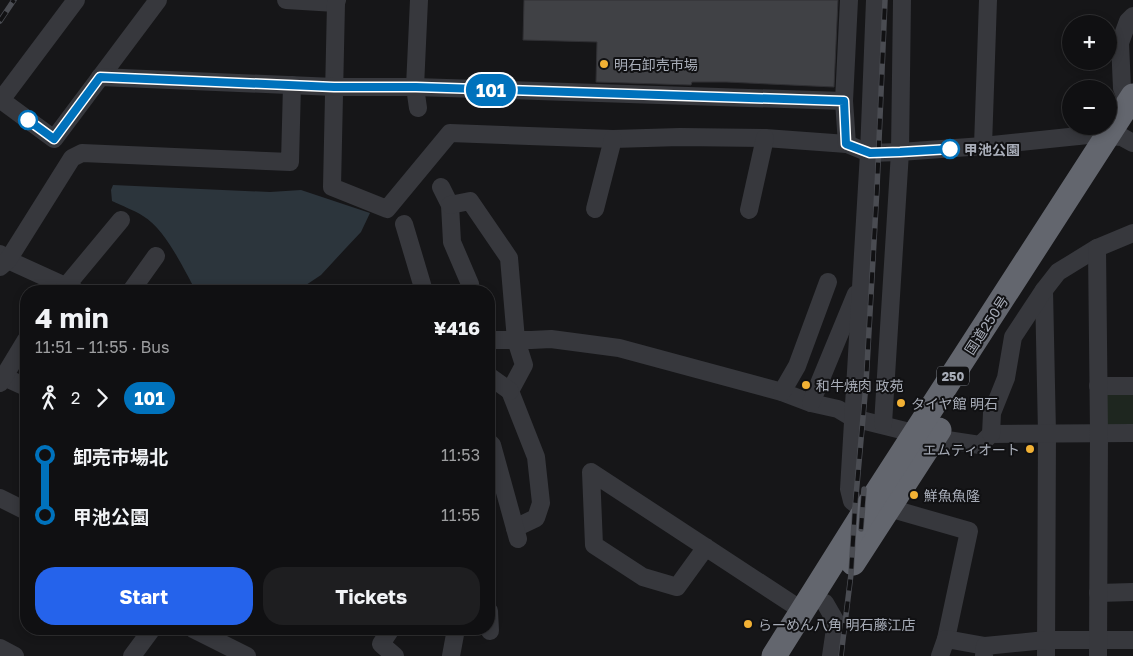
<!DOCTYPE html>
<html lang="en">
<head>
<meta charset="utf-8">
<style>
  :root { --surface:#101012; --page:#1e1e20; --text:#f1f3f6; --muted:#9c9d9f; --line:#303032; --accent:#2563eb }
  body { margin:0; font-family:"Golos Text","Noto Sans JP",sans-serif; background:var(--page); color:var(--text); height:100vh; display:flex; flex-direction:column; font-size:19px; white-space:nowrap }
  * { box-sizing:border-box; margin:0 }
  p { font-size:16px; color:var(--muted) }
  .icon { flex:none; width:28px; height:28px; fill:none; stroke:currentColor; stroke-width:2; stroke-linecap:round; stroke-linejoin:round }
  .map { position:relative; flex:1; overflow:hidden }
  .panel { position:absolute; left:20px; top:285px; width:475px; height:350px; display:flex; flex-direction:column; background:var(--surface); border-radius:20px; box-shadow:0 2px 8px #0003,0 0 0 1px var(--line) }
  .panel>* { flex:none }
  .badge { padding:0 10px; border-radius:16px; font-size:18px; line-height:32px }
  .tools { position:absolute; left:1062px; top:15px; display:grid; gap:10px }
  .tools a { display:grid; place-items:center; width:55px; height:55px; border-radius:50%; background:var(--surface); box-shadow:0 2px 8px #0003,0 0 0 1px var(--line); font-size:25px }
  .map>.badge { position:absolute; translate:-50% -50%; box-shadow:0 0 0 2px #fff }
  .legs { display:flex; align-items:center; gap:8px; height:55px; padding:0 15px; font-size:16px }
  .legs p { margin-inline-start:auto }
  .summary { display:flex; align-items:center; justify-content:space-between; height:85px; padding:0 15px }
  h1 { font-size:28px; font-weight:700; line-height:38px }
  .action { display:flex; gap:10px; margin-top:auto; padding:10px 15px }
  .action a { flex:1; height:58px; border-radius:20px; background:var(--accent); color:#fff; font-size:20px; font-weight:700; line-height:58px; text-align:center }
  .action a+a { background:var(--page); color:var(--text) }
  ul { padding:0 15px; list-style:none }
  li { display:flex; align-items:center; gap:18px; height:60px; font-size:19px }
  li i { display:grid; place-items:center; width:8px; height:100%; margin:0 6px; background:currentColor }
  li i::after { content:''; width:12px; height:12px; margin:-6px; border:4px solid; border-radius:50%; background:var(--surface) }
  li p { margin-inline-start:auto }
  li:first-child i { background:linear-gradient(#0000 50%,currentColor 0) }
  li:last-child i { background:linear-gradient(currentColor 50%,#0000 0) }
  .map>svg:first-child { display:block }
  .green { fill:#1e261f }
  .water { fill:#2c353c }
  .building { fill:#404145; stroke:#303034 }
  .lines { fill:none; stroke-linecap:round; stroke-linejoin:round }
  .minor { stroke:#37383d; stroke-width:18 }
  .highway { stroke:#63666e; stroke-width:25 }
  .rail-casing { stroke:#4a4c52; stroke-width:5.5 }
  .rail { stroke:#111113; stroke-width:4; stroke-dasharray:11; stroke-linecap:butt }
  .line-1-casing { stroke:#fff; stroke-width:11 }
  .line-1 { stroke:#0072bc; stroke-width:8 }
  .poi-dot { fill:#f2b134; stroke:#111113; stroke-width:2 }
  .stop-1-dot { fill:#fff; stroke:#0072bc; stroke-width:2.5 }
  .labels { text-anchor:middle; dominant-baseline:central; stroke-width:4; stroke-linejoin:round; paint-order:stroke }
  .shield { fill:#111113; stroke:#7b7e86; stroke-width:1 }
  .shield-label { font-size:12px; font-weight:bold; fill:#a8adb8 }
  .poi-label { font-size:14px; fill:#a8adb8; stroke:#111113; text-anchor:start }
  .stop-label { font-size:14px; font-weight:bold; fill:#a8adb8; stroke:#111113; text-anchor:start }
  .street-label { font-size:14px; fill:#a8adb8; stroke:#111113 }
</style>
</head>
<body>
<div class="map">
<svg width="1133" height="656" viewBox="0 0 1133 656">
  <rect width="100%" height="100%" fill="#161618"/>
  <path class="green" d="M1133 390V428H1103V391Z"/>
  <path class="water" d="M113 185 270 192 301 190 370 213 361 232 345 249 321 275 297 291H196C183 268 166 230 143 216 134 210 122 206 112 201L111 190Z"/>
  <path class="building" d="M524 0H838L834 87 726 82H692L691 85 596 82 597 42 523 40Z"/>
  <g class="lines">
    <g class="minor">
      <path d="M76 0 1 100 54 139 158 0"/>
      <path d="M286 0 336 3 337 0"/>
      <path d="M336 3 332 187 387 209 450 133 613 139 680 137 765 138 847 144 869 153 900 152 983 146 1088 135 1122 137 1133 143"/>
      <path d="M100 77 334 87H415L844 101"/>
      <path d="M1128 104 1122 88 1120 43 1128 21 1133 16"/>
      <path d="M418 108 415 87 419 0"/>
      <path d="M847 144 844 101 849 0"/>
      <path d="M983 146 988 0"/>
      <path d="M441 187 450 205 452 242 470 284 471 291"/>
      <path d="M450 205 470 201 509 258 516 340 524 365 510 391 536 457 541 503 536 518 515 528"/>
      <path d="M595 209 613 139"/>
      <path d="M749 210 765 138"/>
      <path d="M404 224 424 291"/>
      <path d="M0 254 8 260 76 291"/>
      <path d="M0 267 8 260 72 158 82 153 290 162 292 85"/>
      <path d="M1044 290 1047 433 1046 656"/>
      <path d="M62 291 121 220"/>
      <path d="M131 291 156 256"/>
      <path d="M489 340H531L551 339 619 348 782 392 811 403 838 409 853 418 934 438 980 445 991 434 1133 433"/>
      <path d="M489 376 510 391"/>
      <path d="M4 377 26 387"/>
      <path d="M0 383 26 340"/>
      <path d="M1098 386H1133"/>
      <path d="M782 392 797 366 828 282"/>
      <path d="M811 403 856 294"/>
      <path d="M883 424 900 152 902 0"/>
      <path d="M991 434 992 413 1006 378 1013 337 1044 290 1058 272 1097 248"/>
      <path d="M489 442 492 445 518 539"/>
      <path d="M0 498 26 511"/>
      <path d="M889 508 969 531 946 639"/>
      <path d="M865 511 852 501 849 489 869 153 875 0"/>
      <path d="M706 547 677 587 643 577 594 545 591 472 803 611"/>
      <path d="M1098 593 1133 592"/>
      <path d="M825 603 836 622 831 656"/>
      <path d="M489 611 490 631"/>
      <path d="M193 629 247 656"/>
      <path d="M391 629 381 644 395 656"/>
      <path d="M0 648 15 656"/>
      <path d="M132 656 152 629"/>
      <path d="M451 656 456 629"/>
      <path d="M940 656 946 639 985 646"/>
      <path d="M984 656 985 646 1046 640H1133"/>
      <path d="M1098 656 1099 433 1097 248 1133 233"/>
    </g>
    <g class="highway">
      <path d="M853 563 939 430"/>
      <path d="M774 656 865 511 1133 96"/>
    </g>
    <defs>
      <g id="rail">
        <path d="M0 21 14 0"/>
        <path d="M861 529 864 489"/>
        <path d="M841 656 851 574 855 507 866 384 877 188 885 0"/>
      </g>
    </defs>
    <use href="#rail" class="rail-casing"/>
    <use href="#rail" class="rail"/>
  </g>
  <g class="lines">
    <defs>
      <path id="line-1" d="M28 120 54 139 100 77 334 87H416L844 101 846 144 870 153 900 152 950 149"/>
    </defs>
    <use href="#line-1" class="line-1-casing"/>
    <use href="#line-1" class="line-1"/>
  </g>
  <g class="poi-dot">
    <circle cx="604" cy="64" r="5"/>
    <circle cx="806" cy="385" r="5"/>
    <circle cx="901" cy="403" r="5"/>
    <circle cx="1030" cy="449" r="5"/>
    <circle cx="914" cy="495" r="5"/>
    <circle cx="748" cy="624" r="5"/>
  </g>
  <g class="stop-1-dot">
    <circle cx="28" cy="120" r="9"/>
    <circle cx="950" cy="149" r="9"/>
  </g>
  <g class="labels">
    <rect class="shield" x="937" y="366.5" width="32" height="19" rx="4"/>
    <g class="shield-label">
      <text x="953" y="376">250</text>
    </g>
    <g class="poi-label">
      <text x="614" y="64">明石卸売市場</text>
      <text x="816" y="385">和牛焼肉 政苑</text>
      <text x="911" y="403">タイヤ館 明石</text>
      <text x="1020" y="449" text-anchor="end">エムティオート</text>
      <text x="924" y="495">鮮魚魚隆</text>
      <text x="758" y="624">らーめん八角 明石藤江店</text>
    </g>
    <g class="stop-label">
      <text x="964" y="149">甲池公園</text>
    </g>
    <g class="street-label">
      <text transform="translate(986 325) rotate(-57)">国道250号</text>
    </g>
  </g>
</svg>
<div class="tools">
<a>+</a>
<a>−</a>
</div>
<b class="badge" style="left:491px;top:90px;background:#0072bc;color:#fff">101</b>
<section class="panel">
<div class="summary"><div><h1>4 min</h1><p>11:51 – 11:55 · Bus</p></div><b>¥416</b></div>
<div class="legs"><svg class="icon" aria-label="walk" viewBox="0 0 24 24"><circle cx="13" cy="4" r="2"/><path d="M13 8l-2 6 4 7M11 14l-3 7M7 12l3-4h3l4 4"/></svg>2<svg class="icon" aria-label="forward" viewBox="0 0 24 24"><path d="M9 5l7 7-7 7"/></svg><b class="badge" style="background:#0072bc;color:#fff">101</b></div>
<ul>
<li><i style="color:#0072bc"></i><b>卸売市場北</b><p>11:53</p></li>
<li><i style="color:#0072bc"></i><b>甲池公園</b><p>11:55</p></li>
</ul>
<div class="action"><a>Start</a><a>Tickets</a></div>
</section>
</div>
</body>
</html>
